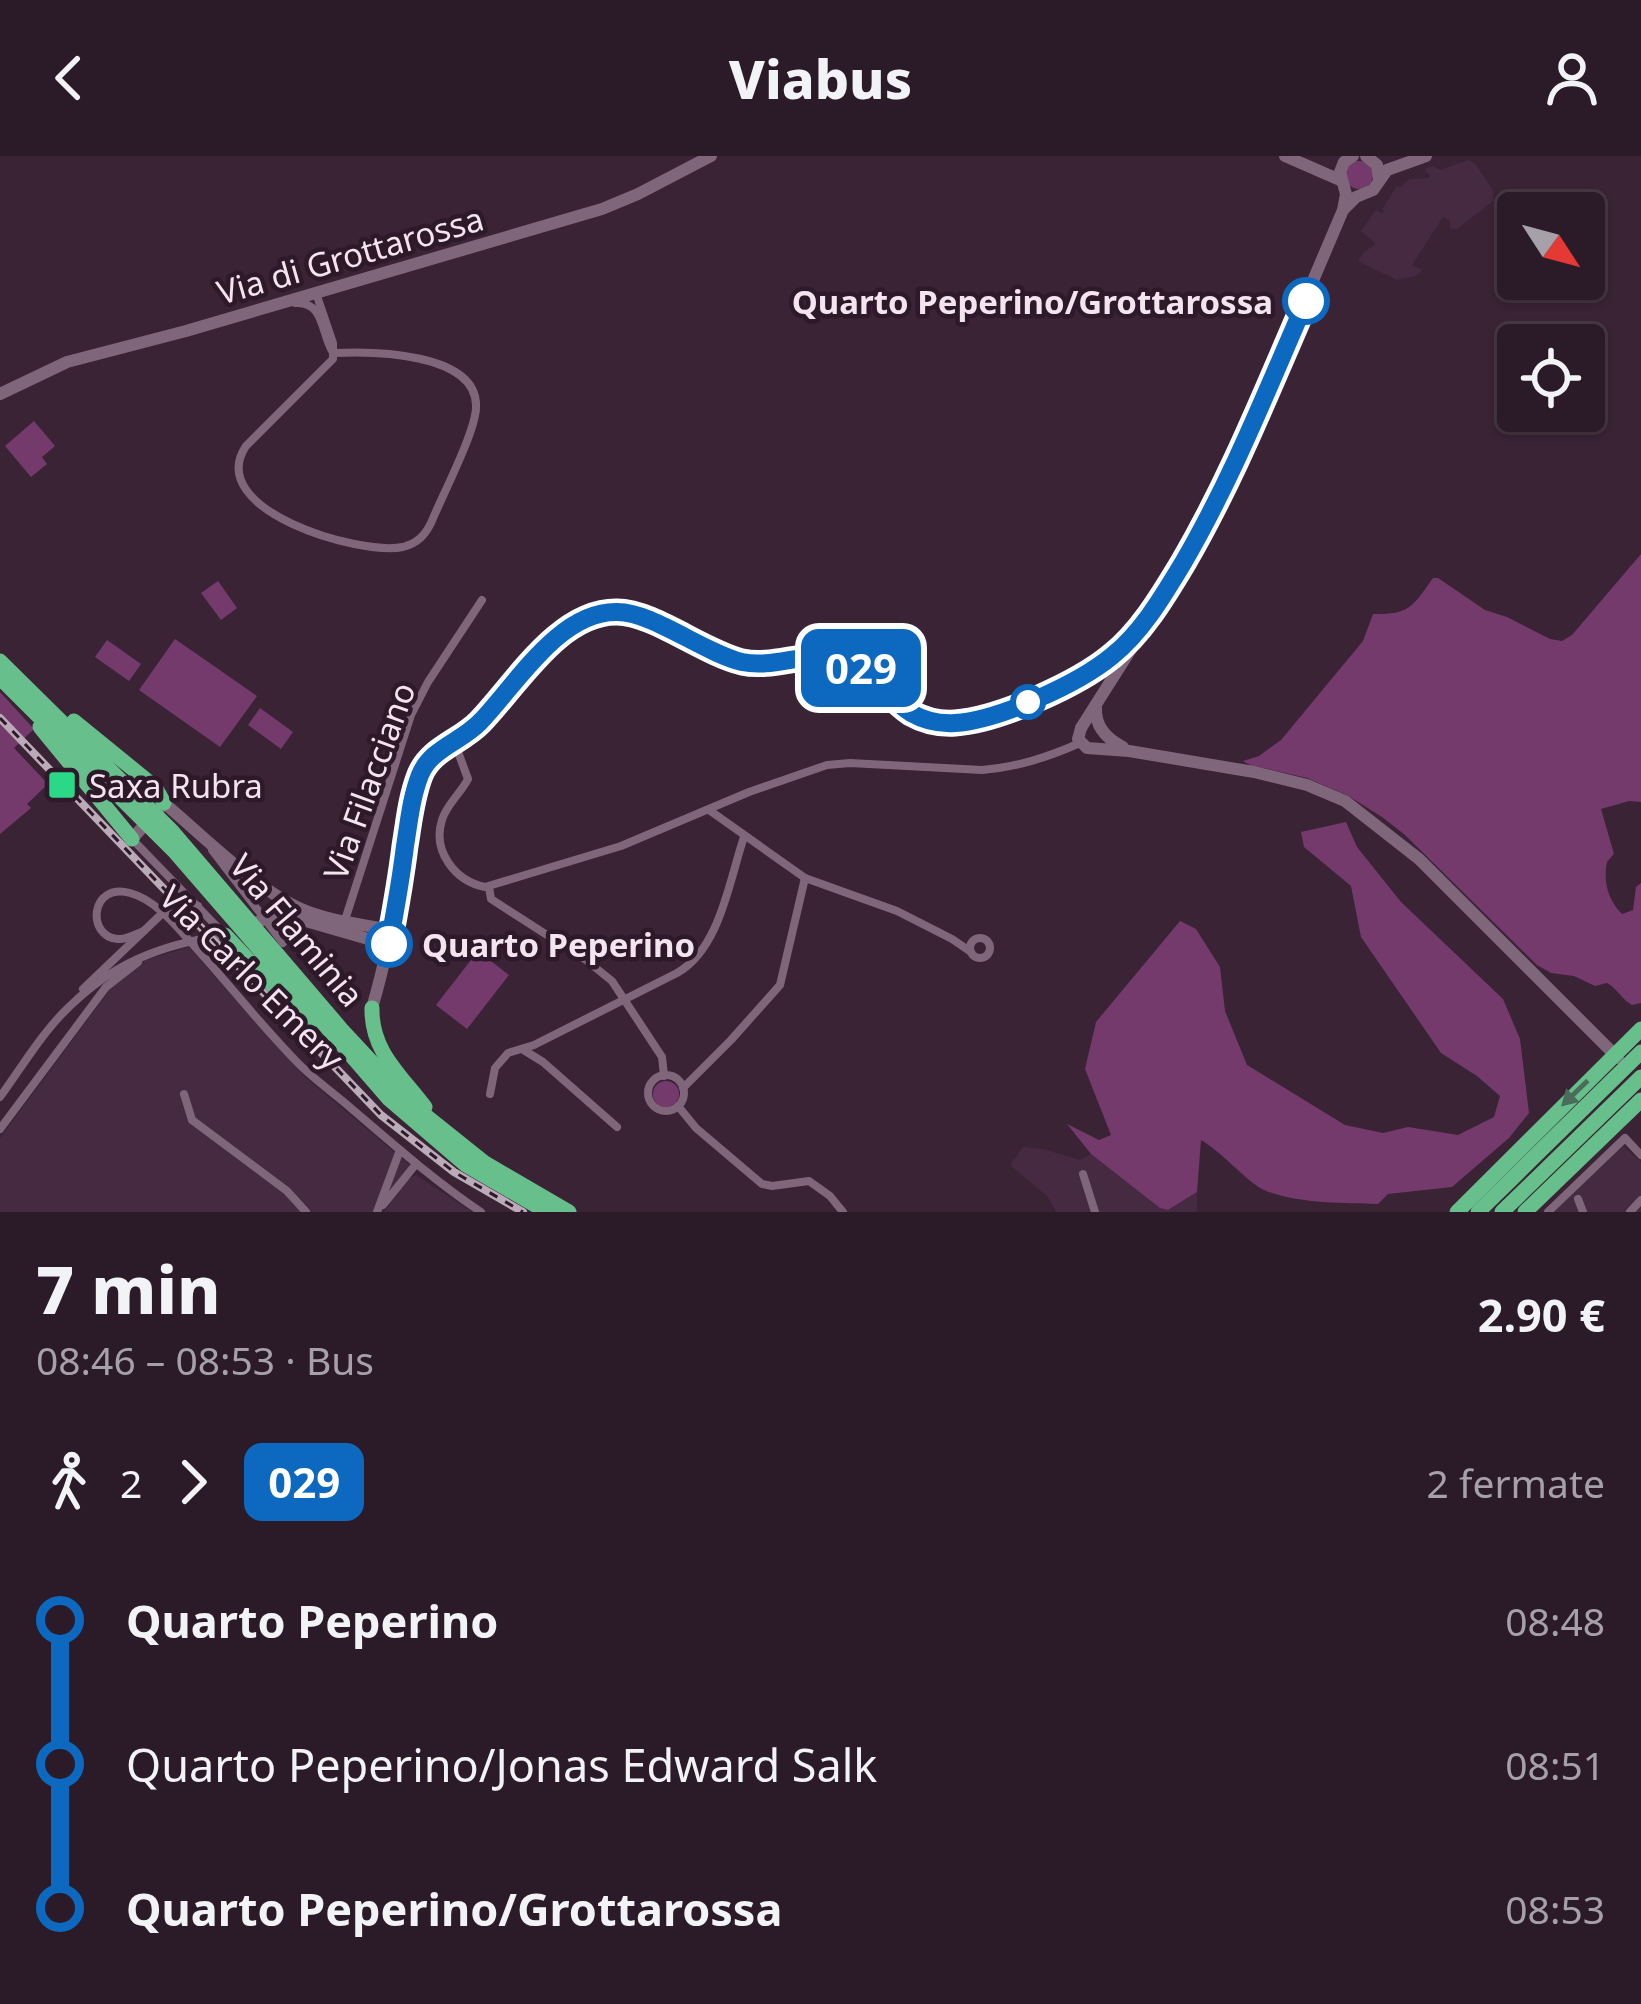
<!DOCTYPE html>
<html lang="it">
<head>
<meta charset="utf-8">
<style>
  :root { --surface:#2b1a28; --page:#332330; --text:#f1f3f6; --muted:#a6a1a8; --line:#473845 }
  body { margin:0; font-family:"Noto Sans",sans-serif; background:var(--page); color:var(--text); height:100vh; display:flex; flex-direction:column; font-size:45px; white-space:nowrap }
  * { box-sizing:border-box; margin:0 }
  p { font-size:39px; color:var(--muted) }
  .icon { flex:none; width:66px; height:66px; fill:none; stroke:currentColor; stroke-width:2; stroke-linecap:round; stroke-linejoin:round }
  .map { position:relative; height:1056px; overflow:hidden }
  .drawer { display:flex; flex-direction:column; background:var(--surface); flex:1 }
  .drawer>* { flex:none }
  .badge { padding:0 24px; border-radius:18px; font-size:42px; line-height:78px }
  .needle { width:78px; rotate:126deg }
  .tools { position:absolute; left:1497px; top:36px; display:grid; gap:24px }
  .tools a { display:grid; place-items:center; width:108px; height:108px; border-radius:12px; background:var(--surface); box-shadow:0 3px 9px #0004,0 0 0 3px var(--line); font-size:60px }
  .map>.badge { position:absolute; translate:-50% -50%; box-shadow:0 0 0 6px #fff }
  .legs { display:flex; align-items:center; gap:18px; height:132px; padding:0 36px; font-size:39px }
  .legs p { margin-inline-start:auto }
  .summary { display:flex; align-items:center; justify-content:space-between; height:204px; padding:0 36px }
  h1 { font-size:66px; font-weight:800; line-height:90px }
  ul { padding:0 36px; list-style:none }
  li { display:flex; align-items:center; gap:42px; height:144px; font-size:45px }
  li i { display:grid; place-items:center; width:18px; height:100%; margin:0 15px; background:currentColor }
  li i::after { content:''; width:30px; height:30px; margin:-15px; border:9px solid; border-radius:50%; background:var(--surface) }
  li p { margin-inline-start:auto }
  li:first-child i { background:linear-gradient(#0000 50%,currentColor 0) }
  li:last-child i { background:linear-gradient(currentColor 50%,#0000 0) }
  header { display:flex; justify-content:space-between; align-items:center; height:156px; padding:0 36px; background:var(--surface); font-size:54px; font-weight:800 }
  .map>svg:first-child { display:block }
  .built { fill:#462a42 }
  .green { fill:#753a6c }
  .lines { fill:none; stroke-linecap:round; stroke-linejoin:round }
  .street { stroke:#80667b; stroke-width:8 }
  .secondary { stroke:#80667b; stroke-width:12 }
  .highway { stroke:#67c08b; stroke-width:15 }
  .rail-casing { stroke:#bbaab8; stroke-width:8 }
  .rail { stroke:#2e192b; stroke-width:3; stroke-dasharray:9; stroke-linecap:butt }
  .oneway { fill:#4a6c5b }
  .line-1-casing { stroke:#fff; stroke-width:27 }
  .line-1 { stroke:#0c69bf; stroke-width:18 }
  .stop-1-dot { fill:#fff; stroke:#0c69bf; stroke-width:6 }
  .poi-dot { fill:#2ad885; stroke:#2e192b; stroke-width:4.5 }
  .labels { text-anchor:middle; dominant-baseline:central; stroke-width:9; stroke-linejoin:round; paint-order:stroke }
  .street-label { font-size:33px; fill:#f3e4f0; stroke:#2e192b }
  .stop-label { font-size:33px; font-weight:bold; fill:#f3e4f0; stroke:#2e192b; text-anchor:end }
  .poi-label { font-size:33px; fill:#f3e4f0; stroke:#2e192b; text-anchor:start }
</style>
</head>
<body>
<header><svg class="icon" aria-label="back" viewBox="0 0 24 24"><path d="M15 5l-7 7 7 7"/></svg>Viabus<svg class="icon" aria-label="person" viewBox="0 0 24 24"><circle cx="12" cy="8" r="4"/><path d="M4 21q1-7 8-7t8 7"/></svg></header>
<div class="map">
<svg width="1641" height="1056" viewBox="0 0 1641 1056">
  <rect width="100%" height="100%" fill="#392335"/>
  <g class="built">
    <path d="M1468 4 1475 8 1493 34V45L1457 73 1450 72V65L1443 61 1412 109 1422 114 1416 120 1397 124 1358 105 1364 96 1376 88 1361 75 1375 55 1377 54 1382 58 1384 55 1382 53 1397 30 1400 31 1410 23 1429 22 1430 20 1424 13 1433 10 1440 14Z"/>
    <path d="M189 791 306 922 411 1010 385 1040 376 1056H0V982L111 832 146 804Z"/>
    <path d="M1621 988 1641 1006V1056H1554Z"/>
    <path d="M1023 991 1043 993 1080 1004 1091 998 1160 1052 1168 1054 1197 1036V1056H1056L1048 1041 1010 1009Z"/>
    <path d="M416 1019 472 1056H384L408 1023Z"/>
  </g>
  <g class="green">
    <circle cx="1359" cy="19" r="14"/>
    <path d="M34 265 55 290 42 301 47 308 31 321 5 290Z"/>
    <path d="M1641 398V646L1629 645 1601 653 1614 698 1607 706C1603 726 1608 744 1622 758L1633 754 1636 731 1641 727V847L1632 849C1621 843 1618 833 1607 827L1595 830 1574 820 1551 817 1537 809 1405 679 1382 661 1347 639 1307 622 1250 609 1243 605 1259 600 1281 584 1363 485 1373 458C1410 459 1413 450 1433 422H1438L1485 454 1507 461 1550 483 1562 485 1572 479Z"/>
    <path d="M218 425 237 452 221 464 201 437Z"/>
    <path d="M175 483 257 540 220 591 139 534Z"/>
    <path d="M107 484 141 508 129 525 95 501Z"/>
    <path d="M0 536 34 573 14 592 48 628 27 648 31 652 0 678Z"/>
    <path d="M260 552 293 576 281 593 248 569Z"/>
    <path d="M1346 666 1357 691 1401 746 1503 843 1520 883 1529 957 1509 982 1452 1031 1388 1038 1378 1048C1344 1047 1293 1048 1262 1033 1244 1023 1223 997 1201 984L1197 1036 1168 1054 1160 1052 1091 998 1067 968 1099 984 1111 979 1085 913 1096 866 1180 765 1196 773 1220 811 1225 855 1247 909 1345 969 1383 977 1408 971 1458 979 1494 961 1500 940 1477 920 1441 897 1361 781 1351 730 1304 691 1301 676Z"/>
    <path d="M478 795 509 819 467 873 436 849Z"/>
    <circle cx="666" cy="938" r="13"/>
  </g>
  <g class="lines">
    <g class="street">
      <path d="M316 137 333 187V203L246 290C203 354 360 400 403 391 418 387 425 379 431 367 442 340 475 277 476 252 479 196 371 195 333 197"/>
      <path d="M295 147C324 145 321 176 332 195"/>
      <path d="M454 585 468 623C461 637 446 649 442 664 432 695 455 725 485 731L621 690 749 636 827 609 850 607 982 614C1018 611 1048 601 1080 587"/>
      <path d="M709 654 805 722 897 755 952 783 971 796"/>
      <path d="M133 684 225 779"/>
      <path d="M212 694 283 787"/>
      <path d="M489 731 491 743 586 804 612 825 662 901 664 920"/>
      <path d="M345 764 411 559 428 526 482 444"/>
      <path d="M144 775C136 778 126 784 118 783 86 781 90 726 130 737 153 743 172 765 187 782 224 822 258 866 296 905 313 923 334 937 352 953 394 989 435 1025 481 1056"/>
      <circle cx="980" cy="792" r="10"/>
      <path d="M83 833 171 749 185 745 198 750"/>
      <path d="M522 893 543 906 617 971"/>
      <circle cx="666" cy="937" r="18"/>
      <path d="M683 932 731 884 780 829 805 722"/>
      <path d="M184 938 192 964 287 1035 306 1056"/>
      <path d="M490 938 495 912 508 897 534 889 677 817C720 793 729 725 744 681"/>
      <path d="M0 941C22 911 43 875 70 850 115 806 162 789 223 779"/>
      <path d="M678 950 696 972 762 1028 772 1030 809 1025 830 1040 843 1056"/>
      <path d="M0 973 106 831 138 806"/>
      <path d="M1083 1018 1095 1056"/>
      <path d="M1578 1043 1583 1056"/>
      <path d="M383 1049 416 1008"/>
      <path d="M377 1056 400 994"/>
      <path d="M1548 1056 1625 982 1641 999"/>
      <path d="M1630 1056 1641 1044"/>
    </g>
    <g class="secondary">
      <path d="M1285 0 1340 24"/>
      <path d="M1366 0 1377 9 1379 23"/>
      <path d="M1344 53 1356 41 1373 34 1387 14 1426 0"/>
      <path d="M0 238 67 206 186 175 602 53 638 38 711 0"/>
      <path d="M1147 464 1198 382 1227 327 1343 54 1346 38 1340 16 1344 6 1353 0"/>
      <path d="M1096 552C1095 571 1107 583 1123 591"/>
      <path d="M1081 572 1078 583 1087 592 1129 595 1254 616 1307 629 1345 645 1419 703 1618 902"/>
      <path d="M1081 572 1138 482"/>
      <path d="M132 683 164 647C201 678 256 733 299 752 327 765 361 768 391 774"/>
      <path d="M246 771 274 759H285L389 789"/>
      <path d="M372 852C387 802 395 752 404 701 408 672 409 640 424 613 436 589 468 581 485 561 521 518 577 436 642 461 676 474 705 497 741 505 778 514 812 491 849 505 879 517 891 548 919 561 966 583 1075 532 1112 501 1126 489 1137 474 1149 461"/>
    </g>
    <g class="highway">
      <path d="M0 505 172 675 342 874 410 947 485 1007 569 1056"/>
      <path d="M0 522 175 696 389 943 466 1009 547 1056"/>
      <path d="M74 565 155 631 164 647"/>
      <path d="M40 571 132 683"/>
      <path d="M225 779 309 868"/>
      <path d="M372 852C371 895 400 918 425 951"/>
      <path d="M1457 1056 1641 873"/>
      <path d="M1478 1056 1641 896"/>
      <path d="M1502 1056 1641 921"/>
      <path d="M1525 1056 1641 944"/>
    </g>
    <defs>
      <path id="rail" d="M0 562 381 959 454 1016 523 1056"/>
    </defs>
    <use href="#rail" class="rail-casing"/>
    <use href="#rail" class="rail"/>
  </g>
  <defs><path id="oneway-solid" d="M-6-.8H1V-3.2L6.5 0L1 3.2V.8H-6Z" transform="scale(3)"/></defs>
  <use class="oneway" href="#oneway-solid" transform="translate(1575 937) rotate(136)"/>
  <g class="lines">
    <defs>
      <path id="line-1" d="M389 788C395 756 401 723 405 690 409 666 411 642 420 619 431 592 461 586 480 566 516 529 559 455 617 456 653 456 702 496 742 506 775 513 807 494 841 503 876 513 884 540 911 557 925 565 940 568 955 567 999 564 1078 528 1112 500 1142 476 1163 440 1183 407 1232 323 1267 234 1306 145"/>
    </defs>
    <use href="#line-1" class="line-1-casing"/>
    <use href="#line-1" class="line-1"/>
  </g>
  <g class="stop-1-dot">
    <circle cx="1306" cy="145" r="21"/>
    <circle cx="1028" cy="546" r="15"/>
    <circle cx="389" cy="788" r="21"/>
  </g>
  <rect class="poi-dot" x="47" y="614" width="30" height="30" rx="6"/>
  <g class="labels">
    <g class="street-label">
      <text transform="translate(350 99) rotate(-16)">Via di Grottarossa</text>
      <text transform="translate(369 625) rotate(-70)">Via Filacciano</text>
      <text transform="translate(297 774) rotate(50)">Via Flaminia</text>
      <text transform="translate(252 821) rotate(45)">Via Carlo Emery</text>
    </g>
    <g class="stop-label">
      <text x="1273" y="145">Quarto Peperino/Grottarossa</text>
      <text x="422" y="788" text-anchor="start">Quarto Peperino</text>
    </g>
    <g class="poi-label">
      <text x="89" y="629">Saxa Rubra</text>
    </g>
  </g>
</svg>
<div class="tools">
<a><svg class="needle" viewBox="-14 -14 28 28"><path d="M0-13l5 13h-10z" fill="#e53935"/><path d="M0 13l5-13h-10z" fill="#a6a1a8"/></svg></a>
<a><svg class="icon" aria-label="locate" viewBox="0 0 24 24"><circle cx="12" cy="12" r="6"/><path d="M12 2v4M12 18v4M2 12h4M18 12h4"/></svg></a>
</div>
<b class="badge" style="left:861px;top:512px;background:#0c69bf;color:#fff">029</b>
</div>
<section class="drawer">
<div class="summary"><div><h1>7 min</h1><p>08:46 – 08:53 · Bus</p></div><b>2.90 €</b></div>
<div class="legs"><svg class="icon" aria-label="walk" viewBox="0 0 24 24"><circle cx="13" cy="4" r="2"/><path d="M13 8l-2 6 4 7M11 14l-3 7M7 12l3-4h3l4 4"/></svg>2<svg class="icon" aria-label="forward" viewBox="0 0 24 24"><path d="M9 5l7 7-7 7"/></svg><b class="badge" style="background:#0c69bf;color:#fff">029</b><p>2 fermate</p></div>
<ul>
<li><i style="color:#0c69bf"></i><b>Quarto Peperino</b><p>08:48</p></li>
<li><i style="color:#0c69bf"></i><span>Quarto Peperino/Jonas Edward Salk</span><p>08:51</p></li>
<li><i style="color:#0c69bf"></i><b>Quarto Peperino/Grottarossa</b><p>08:53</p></li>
</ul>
</section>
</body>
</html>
